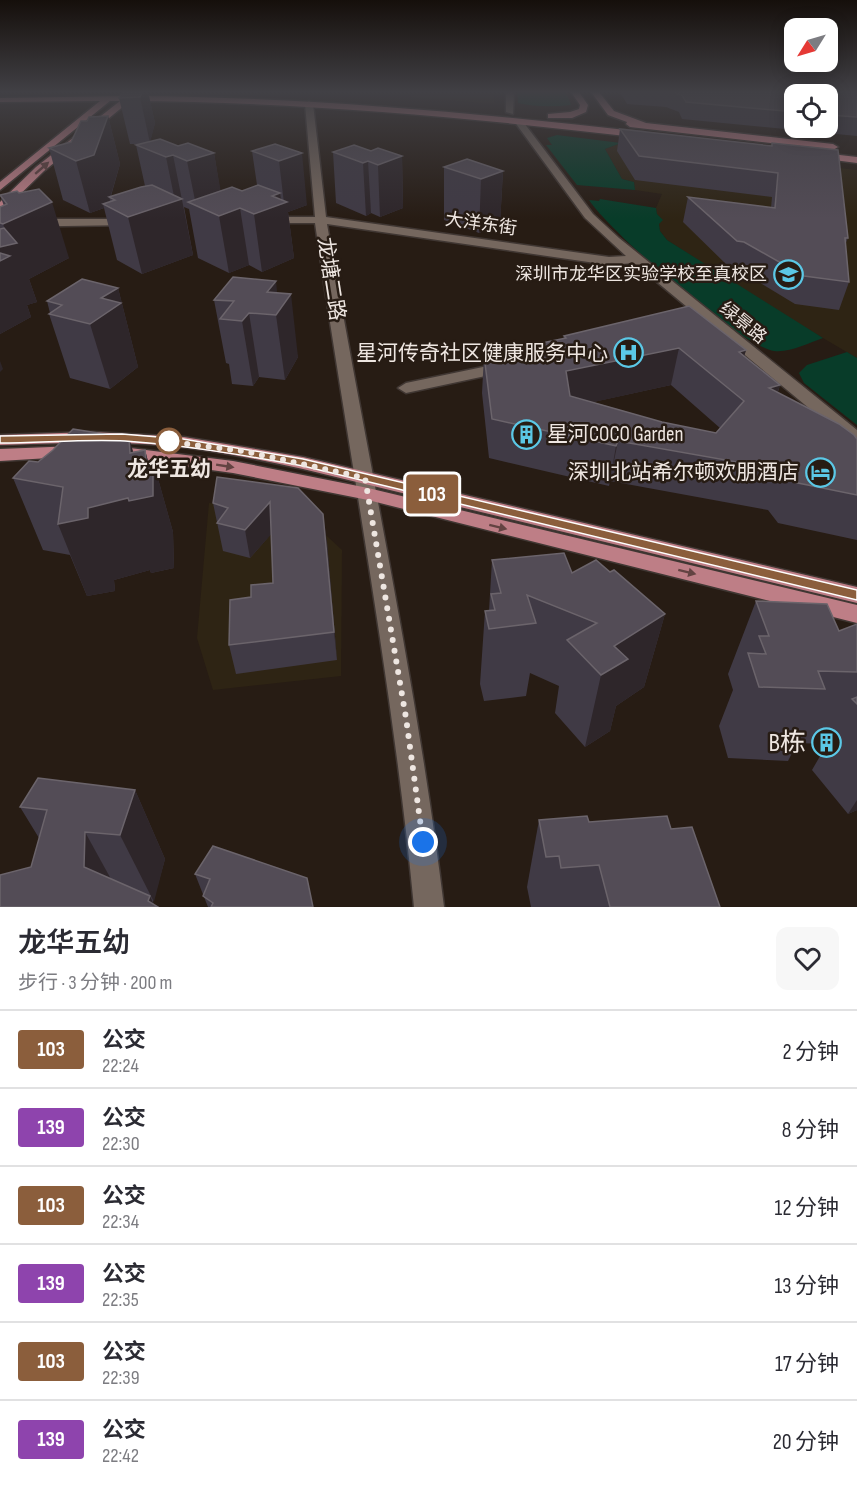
<!DOCTYPE html>
<html lang="zh">
<head>
<meta charset="utf-8">
<style>
  :root { --surface:#fff; --page:#f7f7f7; --text:#2b2b33; --muted:#7c7c81; --line:#e1e1e2 }
  body { margin:0; font-family:"Sofia Sans Condensed","Noto Sans SC",sans-serif; background:var(--page); color:var(--text); height:100vh; display:flex; flex-direction:column; font-size:22px; white-space:nowrap }
  * { box-sizing:border-box; margin:0 }
  p { font-size:20px; color:var(--muted) }
  .icon { flex:none; width:33px; height:33px; fill:none; stroke:currentColor; stroke-width:2; stroke-linecap:round; stroke-linejoin:round }
  .map { position:relative; height:907px; overflow:hidden }
  .panel { display:flex; flex-direction:column; background:var(--surface); flex:1 }
  .panel>* { flex:none }
  .badge { padding:0 12px; border-radius:4px; font-size:21px; line-height:39px }
  .needle { width:39px; rotate:233deg }
  .tools { position:absolute; left:784px; top:18px; display:grid; gap:12px }
  .tools a { display:grid; place-items:center; width:54px; height:54px; border-radius:12px; background:var(--surface); box-shadow:0 3px 15px #0003; font-size:30px }
  .you { position:absolute; width:30px; height:30px; margin:-15px; border:4px solid #fff; border-radius:50%; background:#1a73e8; box-shadow:0 0 0 9px #1a73e833 }
  .map>.badge { position:absolute; translate:-50% -50%; box-shadow:0 0 0 3px #fff }
  .round { display:grid; place-items:center; flex:none; width:63px; height:63px; border-radius:12px; background:var(--page) }
  .overview { display:flex; align-items:center; justify-content:space-between; height:102px; padding:0 18px }
  h1 { font-size:28px; font-weight:600; line-height:45px }
  ul { padding:0; list-style:none }
  li { display:flex; align-items:center; gap:18px; height:78px; padding:0 18px; border-top:2px solid var(--line) }
  li div { flex:1 }
  li b { display:block; font-size:22px }
  li em { font-style:normal }
  li .badge { min-width:66px; font-weight:700; text-align:center }
  .map>svg:first-child { display:block }
  .education { fill:#2e2414 }
  .green { fill:#083c29 }
  .lines { fill:none; stroke-linecap:round; stroke-linejoin:round }
  .minor-casing { stroke:#403733; stroke-width:3 }
  .major-casing { stroke:#403733; stroke-width:3 }
  .minor { fill:#75675e; fill-rule:evenodd }
  .major { fill:#be7e86; fill-rule:evenodd }
  .wall { fill:#403a45; fill-rule:evenodd }
  .shaded-wall { fill:#2e262a }
  .building { fill:#534c56; stroke:#6b646b; stroke-width:1.5; fill-rule:evenodd }
  .oneway { fill:#634342 }
  .line { fill:#8b5e3c; stroke:#fff; stroke-width:1.5 }
  .walk { stroke:#eee6e1; stroke-width:6; stroke-dasharray:0 10.8 }
  .stop-dot { fill:#fff; stroke:#8b5e3c; stroke-width:3 }
  .labels { text-anchor:middle; dominant-baseline:central; stroke-width:5; stroke-linejoin:round; paint-order:stroke }
  .far-street-label { font-size:18px; fill:#eee6e1; stroke:#271c14 }
  .far-poi-label { font-size:18px; fill:#eee6e1; stroke:#271c14; text-anchor:end }
  .street-label { font-size:21px; fill:#eee6e1; stroke:#271c14 }
  .poi-label { font-size:21px; fill:#eee6e1; stroke:#271c14; text-anchor:end }
  .stop-label { font-size:21px; font-weight:bold; fill:#eee6e1; stroke:#271c14 }
  .near-poi-label { font-size:26px; fill:#eee6e1; stroke:#271c14; text-anchor:end }
</style>
</head>
<body>
<div class="map">
<svg width="857" height="907" viewBox="0 0 857 907">
  <rect width="100%" height="100%" fill="#271c14"/>
  <g class="education">
    <path d="M421 92H494V104L410 97Z"/>
    <path d="M621 143 857 170V358L770 307 667 240 660 231 659 224 662 220 657 214 656 208 662 194 635 190 634 182 622 179 605 149Z"/>
    <path d="M209 503 302 513 342 550 341 676 213 690 197 638Z"/>
  </g>
  <g class="green">
    <path d="M517 92H566L571 105C553 107 535 107 518 103Z"/>
    <path d="M557 135 621 143 605 149 622 179 634 182 635 190 577 185 546 145H552L547 138Z"/>
    <path d="M600 199 656 208 657 214 663 220 659 224 660 231 667 240 823 338C808 343 790 353 774 351 740 346 609 231 589 200L599 201Z"/>
    <path d="M847 352 857 358V425L804 383 799 373 807 365Z"/>
  </g>
  <g class="lines">
    <defs>
      <g id="minor">
        <path d="M506 92H514L513 114 506 112Z"/>
        <path d="M309 101 313 104 326 217 609 257 626 256 585 218 514 121 521 119 593 214 619 238 857 430V444L851 443 634 263 609 265 327 224C366 452 416 677 444 907H414C392 677 348 451 315 223H266L260 220 266 217H315L305 104Z"/>
        <path d="M0 219H130L136 222 130 225 0 227Z"/>
        <path d="M507 362 515 367 513 370 406 393 398 388 406 383Z"/>
      </g>
      <g id="major">
        <path d="M571 92H579L588 105 586 112 572 118H548V114L570 112 579 109 580 105Z"/>
        <path d="M591 92H599L614 111 646 123 833 144 838 147 833 150 630 127 626 124 627 122 608 115Z"/>
        <path d="M132 93 135 96C306 97 475 113 644 132L649 135 644 138C473 118 302 102 130 101L44 171 4 210 0 211V202L36 167 120 101H110L0 190V182L100 101 0 102V98L126 96Z"/>
        <path d="M814 152 857 157V163L811 157 809 155Z"/>
        <path d="M92 432 184 437 303 457 857 587V603L303 469C256 459 209 449 162 445 108 441 54 443 0 445V435Z"/>
        <path d="M76 446 82 448 85 452 82 456 0 461V449Z"/>
        <path d="M122 447 233 461 368 488 857 605V623L368 500 233 473 116 457 113 453 116 449Z"/>
      </g>
    </defs>
    <use href="#minor" class="minor-casing"/>
    <use href="#major" class="major-casing"/>
    <use href="#minor" class="minor"/>
    <use href="#major" class="major"/>
  </g>
  <g class="wall">
    <path d="M148 92 155 123 150 141 214 153 220 190 242 191 257 185 252 151 275 144 307 205 288 212 294 258 262 272 249 265 229 273 198 258 189 209 184 207 193 255 142 274 117 260 104 208 90 213 63 200 49 148 71 142 87 121 108 116 120 164 111 196 145 186 136 145 141 144H130L119 98Z"/>
    <path d="M620 92H857V136L682 119 679 112 666 107 627 104ZM795 94H828V128H795Z"/>
    <path d="M620 129 772 146 848 238 845 245 849 282 839 310 795 304 737 269 730 268 683 222 688 197 771 208 772 197 635 180 617 151Z"/>
    <path d="M371 151 402 156 403 208 380 217 371 213 366 216 336 203 333 152Z"/>
    <path d="M444 167 503 171 500 224 479 233 444 220Z"/>
    <path d="M0 195 69 258 29 279 37 302 27 305 31 317 0 334V207L4 206Z"/>
    <path d="M118 288 138 367 110 389 70 378 49 314 50 313 47 301Z"/>
    <path d="M277 293 298 357 285 380 259 377 253 386 232 384 229 364 226 363 214 300Z"/>
    <path d="M564 336 746 350 744 356 780 385 778 392 857 439V540L778 523 768 510 610 481 609 486 489 458 482 393 484 355 563 339ZM671 385 720 428 716 433 662 422 593 402Z"/>
    <path d="M145 450 148 461H153L173 532 174 568 151 573 150 570 114 580 115 591 87 596 70 555 43 550 13 478 38 462 133 452Z"/>
    <path d="M217 477 327 542 337 660 236 674 229 645 251 597 273 583 271 534 250 558 223 551 213 503Z"/>
    <path d="M492 560 572 573 665 614 644 687 616 706 610 731 585 747 555 713 559 686 530 673 526 696 484 701 480 684 485 611H489Z"/>
    <path d="M756 601 839 631 857 624V810L848 814 812 770 827 744 797 743 788 761 728 758 719 726 733 690 728 674Z"/>
    <path d="M135 790 165 859 153 902 154 905 31 867 39 838 20 807Z"/>
    <path d="M539 820 671 829 720 907H531L527 887Z"/>
    <path d="M195 874 314 907H208Z"/>
  </g>
  <g class="shaded-wall">
    <path d="M142 92H148L155 123 150 143 140 97Z"/>
    <path d="M108 116 120 164 110 198 109 197 110 200 107 207V206L103 204 104 208 90 213 76 161Z"/>
    <path d="M214 153 223 204 196 205 187 161Z"/>
    <path d="M302 153 307 205 288 212 294 258 262 272 254 214 272 196 280 193 282 204 284 203 279 161Z"/>
    <path d="M173 155 193 255 142 274 128 217 175 201 166 157Z"/>
    <path d="M402 156 403 208 380 217 378 165Z"/>
    <path d="M368 161 371 213 366 216 363 163Z"/>
    <path d="M503 171 500 224 479 233 481 179Z"/>
    <path d="M52 202 69 258 29 279 37 302 27 305 31 317 0 334V247L10 244 3 224Z"/>
    <path d="M240 208 249 265 229 273 219 216Z"/>
    <path d="M276 281 279 311 291 294 298 357 285 380 276 315 267 292Z"/>
    <path d="M118 288 138 367 110 389 90 324 101 298Z"/>
    <path d="M249 313 259 377 253 386 242 321Z"/>
    <path d="M679 348 671 385 562 409 566 371Z"/>
    <path d="M746 350 735 388 728 389 739 352Z"/>
    <path d="M0 361 3 369 0 372Z"/>
    <path d="M780 385 767 424 769 388Z"/>
    <path d="M129 438 147 497 146 461 145 450 153 481V461L173 532 174 568 151 573 150 570 114 580 115 591 87 596 58 524 88 508 130 453Z"/>
    <path d="M618 441 609 486 616 446Z"/>
    <path d="M270 502 275 530 250 558 245 530Z"/>
    <path d="M323 514 327 542 337 660 334 632Z"/>
    <path d="M665 614 644 687 616 706 610 731 585 747 601 675 614 646Z"/>
    <path d="M135 790 165 859 154 902 120 835Z"/>
    <path d="M857 800V810L848 814Z"/>
    <path d="M85 832 122 899 84 867Z"/>
    <path d="M150 896 155 907 148 901Z"/>
  </g>
  <g class="building">
    <path d="M122 92H142L140 97 119 98Z"/>
    <path d="M673 92H857V117L828 115V94H795V112L686 102 682 95Z"/>
    <path d="M108 116 94 155 76 161 49 148 71 142 81 121H87L89 117Z"/>
    <path d="M620 129 772 146V143L838 150 848 238H845L849 282 804 276 744 242 737 241 688 197 775 208 778 173 639 156Z"/>
    <path d="M160 139 178 146 188 143 214 153 187 161 173 155 166 157 136 145Z"/>
    <path d="M275 144 302 153 279 161 252 151Z"/>
    <path d="M354 145 371 151 378 148 402 156 378 165 368 161 363 163 333 152Z"/>
    <path d="M467 159 503 171 481 179 444 167Z"/>
    <path d="M152 185 182 199 128 217 103 204 115 200 109 197 141 187Z"/>
    <path d="M258 185 280 193 272 196 287 202 254 214 240 208 219 216 188 202 232 187 242 191Z"/>
    <path d="M39 189 52 202 3 224 0 223V207L7 204 0 195 17 191 19 193Z"/>
    <path d="M4 228 17 243 0 247V229Z"/>
    <path d="M0 253 10 256 0 261Z"/>
    <path d="M233 277 276 281 267 292 291 294 276 315 249 313 242 321 220 319 234 301 214 300Z"/>
    <path d="M82 279 118 288 101 298 121 303 90 324 49 314 62 305 47 301Z"/>
    <path d="M689 306 746 350 739 352 780 385 769 388 839 424 854 435 857 439V495L793 482 783 470 618 441 616 446 492 419 484 355 566 338 564 336ZM679 348 744 401 716 433 662 422 570 396 566 371Z"/>
    <path d="M73 429 129 438 130 453 145 450 146 461H153V496L129 501 128 498 88 508V518L58 524 63 487 13 478 29 461 38 462 53 450Z"/>
    <path d="M217 477 298 488 323 514 334 632 229 645 230 600 251 597V585L273 583 270 502 245 530 217 523 228 508 213 503Z"/>
    <path d="M564 553 572 573 596 560 610 572 614 570 665 614 614 646 628 659 601 675 567 640 597 623 527 595 536 623 489 629 485 611 495 610 491 594 501 593 492 560Z"/>
    <path d="M756 601 827 604 839 631 857 624V672L818 671 825 689 759 687 748 653 766 654 759 636H769Z"/>
    <path d="M857 697V704L852 699Z"/>
    <path d="M38 778 135 790 120 835 85 832 84 867 150 896 148 901 158 907H0V875L31 867 47 810 20 807Z"/>
    <path d="M587 816 589 822 667 816 671 829 692 827 720 907H610L599 865 561 868 559 856 546 857 539 820Z"/>
    <path d="M213 846 307 878 313 907H211L213 903 203 896 210 879 195 874Z"/>
  </g>
  <defs><path id="oneway-solid" d="M-6-.8H1V-3.2L6.5 0L1 3.2V.8H-6Z" transform="scale(1.5)"/></defs>
  <g class="oneway">
    <use href="#oneway-solid" transform="translate(42 168) rotate(-41)"/>
    <use href="#oneway-solid" transform="translate(225 466) rotate(9)"/>
    <use href="#oneway-solid" transform="translate(498 527) rotate(14)"/>
    <use href="#oneway-solid" transform="translate(687 572) rotate(14)"/>
  </g>
  <linearGradient id="sky" x2="0" y2="1"><stop stop-color="#150f0b"/><stop offset="0.42" stop-color="#414045"/><stop offset="1" stop-color="#414045" stop-opacity="0"/></linearGradient>
  <rect width="857" height="219" fill="url(#sky)"/>
  <path class="line" d="M122 434 183 439 303 459 857 590V600L303 466C243 455 185 445 125 441 83 439 41 443 0 443V436Z"/>
  <g class="lines">
    <path class="walk" d="M169 441H162L243 451 365 478 406 718 423 842"/>
  </g>
  <defs>
    <symbol id="school-ring" viewBox="-11 -11 22 22"><circle r="9.5" fill="#271c14" stroke="#5bc8e6" stroke-width="1.5"/><path d="M0-5L7-2L0 1L-7-2ZM-4 1L0 2.5L4 1V4Q0 6-4 4Z" fill="#5bc8e6"/></symbol>
    <symbol id="hospital-ring" viewBox="-11 -11 22 22"><circle r="9.5" fill="#271c14" stroke="#5bc8e6" stroke-width="1.5"/><path d="M-5-5h3v3.5h4V-5h3V5h-3V1.5h-4V5h-3Z" fill="#5bc8e6"/></symbol>
    <symbol id="building-ring" viewBox="-11 -11 22 22"><circle r="9.5" fill="#271c14" stroke="#5bc8e6" stroke-width="1.5"/><path d="M-4-6H4V6H1V3H-1V6H-4ZM-2.5-4.3h1.7v1.8h-1.7ZM.8-4.3h1.7v1.8H.8ZM-2.5-1h1.7V.8h-1.7ZM.8-1h1.7V.8H.8Z" fill="#5bc8e6"/></symbol>
    <symbol id="hotel-ring" viewBox="-11 -11 22 22"><circle r="9.5" fill="#271c14" stroke="#5bc8e6" stroke-width="1.5"/><path d="M-6-4.5h1.5V1H6V5H4.5V3h-9V5H-6ZM-4 0a1.8 1.8 0 1 1 3.6 0ZM.5 0V-2.5h3Q6-2.5 6 0Z" fill="#5bc8e6"/></symbol>
  </defs>
  <g fill-rule="evenodd">
    <use href="#school-ring" x="772" y="258" width="33" height="33"/>
    <use href="#hospital-ring" x="612" y="336" width="33" height="33"/>
    <use href="#building-ring" x="510" y="418" width="33" height="33"/>
    <use href="#hotel-ring" x="804" y="456" width="33" height="33"/>
    <use href="#building-ring" x="810" y="726" width="33" height="33"/>
  </g>
  <circle class="stop-dot" cx="169" cy="441" r="12"/>
  <g class="labels">
    <g class="far-street-label">
      <text transform="translate(481 224) rotate(8)">大洋东街</text>
      <text transform="translate(743 323) rotate(39)">绿景路</text>
    </g>
    <g class="far-poi-label">
      <text x="767" y="274">深圳市龙华区实验学校至真校区</text>
    </g>
    <g class="street-label">
      <text transform="translate(331 279) rotate(81)">龙塘二路</text>
    </g>
    <g class="poi-label">
      <text x="608" y="353">星河传奇社区健康服务中心</text>
      <text x="547" y="434" text-anchor="start">星河COCO Garden</text>
      <text x="799" y="472">深圳北站希尔顿欢朋酒店</text>
    </g>
    <g class="stop-label">
      <text x="169" y="469">龙华五幼</text>
    </g>
    <g class="near-poi-label">
      <text x="806" y="743">B栋</text>
    </g>
  </g>
</svg>
<div class="tools">
<a><svg class="needle" viewBox="-14 -14 28 28"><path d="M0-13l5 13h-10z" fill="#e53935"/><path d="M0 13l5-13h-10z" fill="#7c7c81"/></svg></a>
<a><svg class="icon" aria-label="locate" viewBox="0 0 24 24"><circle cx="12" cy="12" r="6"/><path d="M12 2v4M12 18v4M2 12h4M18 12h4"/></svg></a>
</div>
<div class="you" style="left:423px;top:842px"></div>
<b class="badge" style="left:432px;top:494px;background:#8b5e3c;color:#fff">103</b>
</div>
<section class="panel">
<div class="overview"><div><h1>龙华五幼</h1><p>步行 · 3 分钟 · 200 m</p></div><a class="round"><svg class="icon" aria-label="heart" viewBox="0 0 24 24"><path d="M12 20l-8-8c-3-5 5-10 8-4 3-6 11-1 8 4z"/></svg></a></div>
<ul>
<li><span class="badge" style="background:#8b5e3c;color:#fff">103</span><div><b>公交</b><p>22:24</p></div><em>2 分钟</em></li>
<li><span class="badge" style="background:#8e44ad;color:#fff">139</span><div><b>公交</b><p>22:30</p></div><em>8 分钟</em></li>
<li><span class="badge" style="background:#8b5e3c;color:#fff">103</span><div><b>公交</b><p>22:34</p></div><em>12 分钟</em></li>
<li><span class="badge" style="background:#8e44ad;color:#fff">139</span><div><b>公交</b><p>22:35</p></div><em>13 分钟</em></li>
<li><span class="badge" style="background:#8b5e3c;color:#fff">103</span><div><b>公交</b><p>22:39</p></div><em>17 分钟</em></li>
<li><span class="badge" style="background:#8e44ad;color:#fff">139</span><div><b>公交</b><p>22:42</p></div><em>20 分钟</em></li>
</ul>
</section>
</body>
</html>
